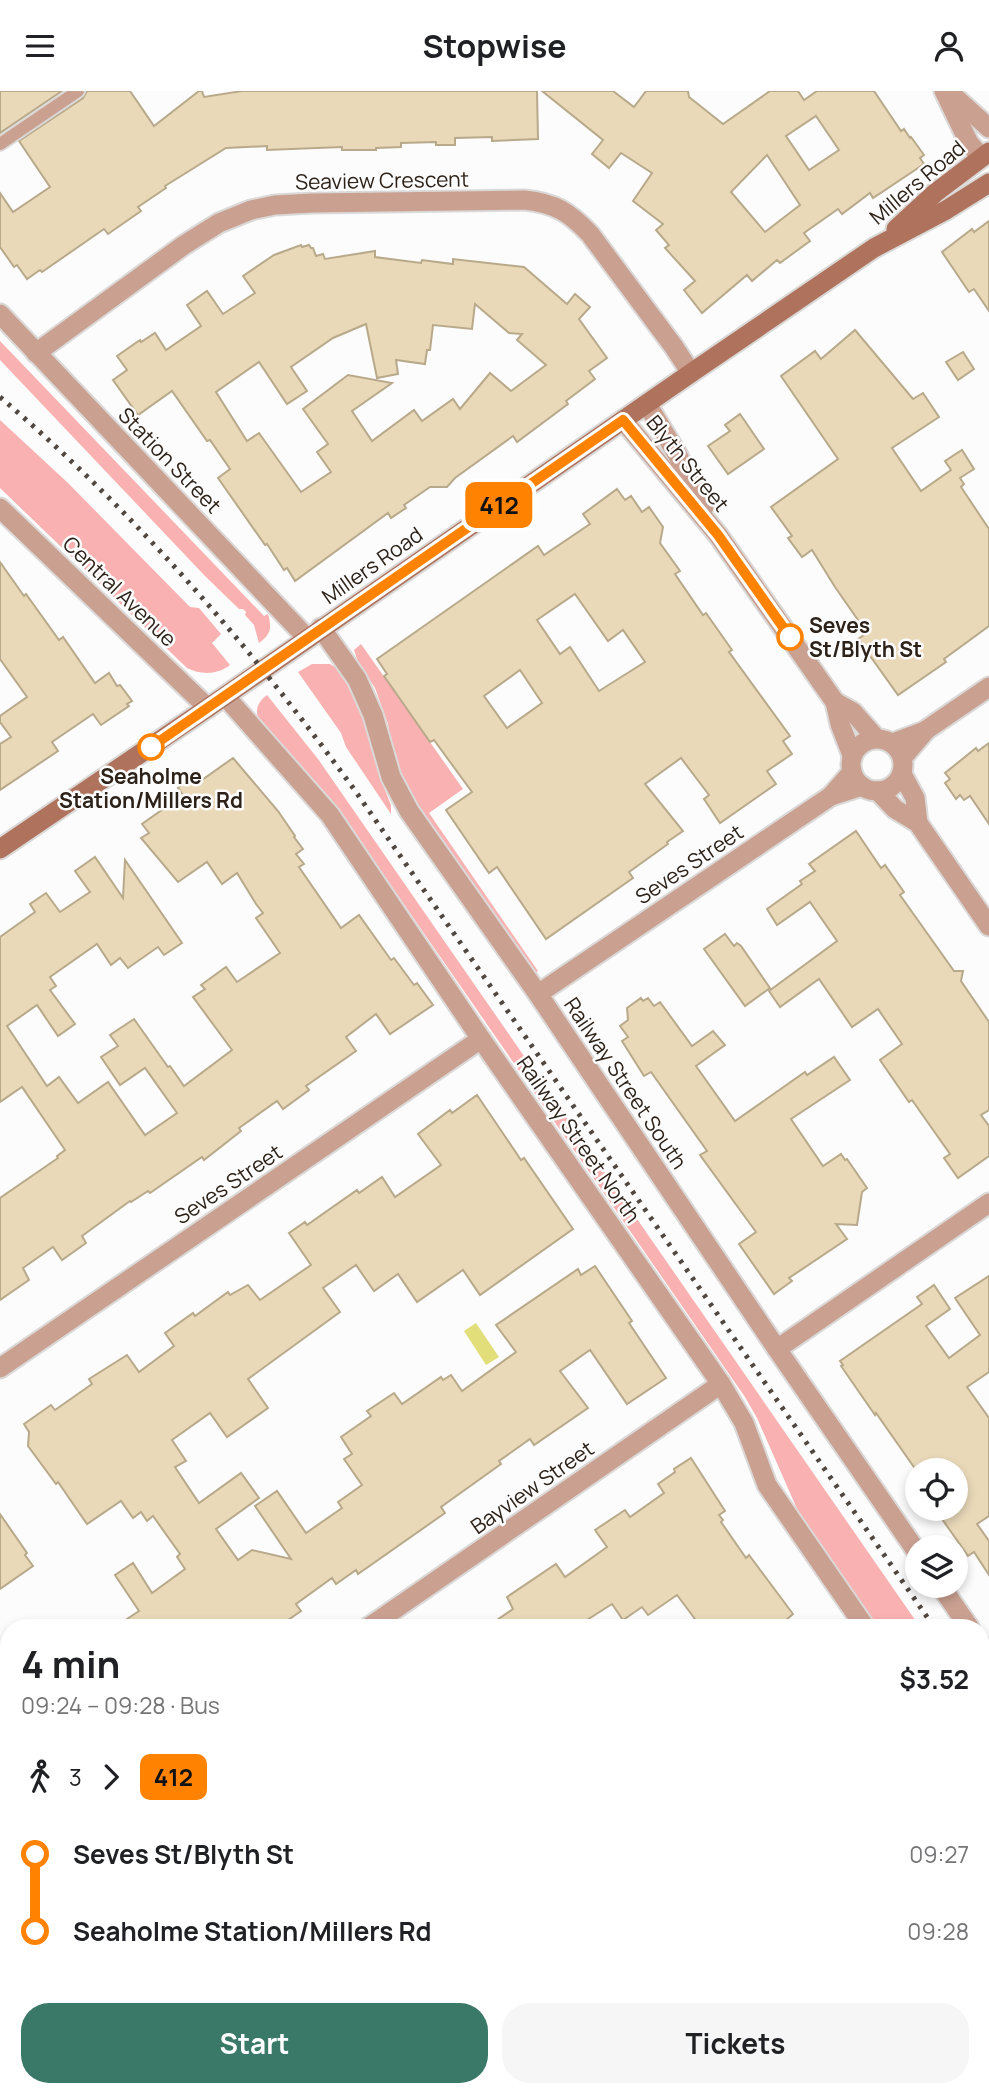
<!DOCTYPE html>
<html lang="en">
<head>
<meta charset="utf-8">
<style>
  :root { --surface:#fff; --page:#f6f6f6; --text:#202124; --muted:#757577; --accent:#3a7967 }
  body { margin:0; font-family:Manrope,sans-serif; background:var(--page); color:var(--text); height:100vh; display:flex; flex-direction:column; font-size:26px; white-space:nowrap }
  * { box-sizing:border-box; margin:0 }
  p { font-size:23px; color:var(--muted) }
  .icon { flex:none; width:38px; height:38px; fill:none; stroke:currentColor; stroke-width:2; stroke-linecap:round; stroke-linejoin:round }
  .map { position:relative; flex:1; overflow:hidden }
  .sheet { position:absolute; left:0px; top:1528px; width:990px; height:478px; display:flex; flex-direction:column; background:var(--surface); border-radius:28px 28px 0 0; box-shadow:0 4px 10px #0003 }
  .sheet>* { flex:none }
  .badge { padding:0 14px; border-radius:10px; font-size:24px; line-height:46px }
  .controls { position:absolute; left:905px; top:1367px; display:grid; gap:14px }
  .controls a { display:grid; place-items:center; width:63px; height:63px; border-radius:50%; background:var(--surface); box-shadow:0 4px 10px #0003; font-size:35px }
  .map>.badge { position:absolute; translate:-50% -50%; box-shadow:0 0 0 4px #fff }
  .legs { display:flex; align-items:center; gap:10px; height:77px; padding:0 21px; font-size:23px }
  .legs p { margin-inline-start:auto }
  .head { display:flex; align-items:center; justify-content:space-between; height:119px; padding:0 21px }
  h1 { font-size:38px; font-weight:700; line-height:52px }
  .action { display:flex; gap:14px; margin-top:auto; padding:14px 21px }
  .action a { flex:1; height:80px; border-radius:28px; background:var(--accent); color:#fff; font-size:28px; font-weight:700; line-height:80px; text-align:center }
  .action a+a { background:var(--page); color:var(--text) }
  ul { padding:0 21px; list-style:none }
  li { display:flex; align-items:center; gap:24px; height:77px; font-size:26px }
  li i { display:grid; place-items:center; width:10px; height:100%; margin:0 9px; background:currentColor }
  li i::after { content:''; width:18px; height:18px; margin:-9px; border:5px solid; border-radius:50%; background:var(--surface) }
  li p { margin-inline-start:auto }
  li:first-child i { background:linear-gradient(#0000 50%,currentColor 0) }
  li:last-child i { background:linear-gradient(currentColor 50%,#0000 0) }
  header { display:flex; justify-content:space-between; align-items:center; height:91px; padding:0 21px; background:var(--surface); font-size:32px; font-weight:700 }
  .map>svg:first-child { display:block }
  .green { fill:#fab1b1 }
  .water { fill:#e2de7a }
  .building { fill:#e9d9b9; stroke:#b8a98a; stroke-width:2; fill-rule:evenodd }
  .lines { fill:none; stroke-linecap:round; stroke-linejoin:round }
  .service-casing { stroke:#dbd9d8; stroke-width:16 }
  .minor-casing { stroke:#dbd9d8; stroke-width:23 }
  .tertiary-casing { stroke:#dbd9d8; stroke-width:23 }
  .secondary-casing { stroke:#dbd9d8; stroke-width:23 }
  .service { stroke:#caa091; stroke-width:12 }
  .minor { stroke:#caa091; stroke-width:19 }
  .tertiary { stroke:#caa091; stroke-width:19 }
  .secondary { stroke:#af735d; stroke-width:19 }
  .rail { stroke:#504740; stroke-width:5; stroke-dasharray:3.5 7; stroke-linecap:butt }
  .line-1-casing { stroke:#fff; stroke-width:16 }
  .line-1 { stroke:#ff8200; stroke-width:10 }
  .stop-1-dot { fill:#fff; stroke:#ff8200; stroke-width:3.5 }
  .labels { text-anchor:middle; dominant-baseline:central; stroke-width:5; stroke-linejoin:round; paint-order:stroke }
  .street-label { font-size:21px; fill:#2c2219; stroke:#fcfcfc }
  .stop-label { font-size:21px; font-weight:bold; fill:#2c2219; stroke:#fcfcfc; text-anchor:start }
</style>
</head>
<body>
<header><svg class="icon" aria-label="menu" viewBox="0 0 24 24"><path d="M4 6h16M4 12h16M4 18h16"/></svg>Stopwise<svg class="icon" aria-label="person" viewBox="0 0 24 24"><circle cx="12" cy="8" r="4"/><path d="M4 21q1-7 8-7t8 7"/></svg></header>
<div class="map">
<svg width="989" height="2005" viewBox="0 0 989 2005">
  <rect width="100%" height="100%" fill="#fcfcfc"/>
  <g class="green">
    <path d="M0 250 264 525 268 523C272 537 271 543 259 552L254 534 245 524 246 521 243 518H239L205 485 0 269Z"/>
    <path d="M0 329 68 392 190 516 199 517 221 543 212 552 230 574C217 584 201 584 187 577L0 397Z"/>
    <path d="M361 553 463 698 429 722 538 880 536 882 524 874 420 723 399 682 391 655 388 633 375 597 358 571 354 559Z"/>
    <path d="M312 573H330L338 578 354 604 361 620 380 687 391 714V723L346 656 341 642 298 581Z"/>
    <path d="M267 604 318 668 920 1536H878L798 1420 757 1327 745 1306 331 708 258 627C255 617 259 610 267 604Z"/>
  </g>
  <path class="water" d="M476 1232 499 1266 486 1274 464 1240Z"/>
  <g class="building">
    <path d="M0 0H62L0 42Z"/>
    <path d="M87 0H130L154 35 199 0H202L204 6 242 0H537L538 48 492 50V46L455 47V54H436V51L401 52V56L376 57V59H342V56L267 59V55L226 57 165 95 166 97 138 116 141 120 108 143 104 138 42 181 40 179 27 188 17 174 14 176 0 156V102L13 121 50 96 19 50 83 7Z"/>
    <path d="M542 0H613L634 16 646 0H688L689 6 723 33 770 0H798L804 9 817 0H874L901 40 904 38 910 47 911 46 924 64 920 67 924 73 873 107 870 102 842 123 838 118 804 142 810 150 780 172 777 169 752 190 747 184 702 222 684 199 695 190 665 157 669 154 656 139 663 133 633 110 652 82 621 62 609 77 592 63 603 49ZM816 25 839 59 809 79 786 45ZM767 64 800 114 765 141 731 101Z"/>
    <path d="M989 130V220L974 198 969 201 942 161 972 138 974 141Z"/>
    <path d="M301 154 302 156 309 154 311 157H313L316 165 323 163 325 168 375 160V166L421 172 422 169 453 173V168L524 176 567 213 575 203 590 216 579 228 607 267 589 280 595 288 566 310 568 313 517 351 513 345 455 387 447 396H430L404 414 406 417 391 427 388 422 295 490 287 477 284 479 267 453 265 454 218 387 230 378 210 349 207 350 172 300 138 324 113 289 127 279 117 265 140 249 141 251 155 242 166 259 201 235 187 214 207 200 223 223 255 202 243 185 274 164ZM475 213 509 242 522 243 517 249 546 274 511 300 490 282 460 318 453 308 422 330 414 319 372 350 352 320 392 292 348 284 303 318 328 353 317 361 331 381 301 401 259 342 247 350 216 301 259 271 287 313 307 300 291 276 333 247 366 233 377 287 398 283 396 269 425 273 427 259H430L433 234 472 238Z"/>
    <path d="M855 239 913 308 923 302 939 326 892 357 921 400 951 379 945 370 962 359 974 378 960 387 964 393 961 396 989 438V535L944 568 946 571 898 604 858 548 867 542 835 496 812 459 802 466 788 447 792 445 771 416 838 368 781 285 815 260 821 268Z"/>
    <path d="M963 261 974 278 958 289 946 271Z"/>
    <path d="M740 323 764 358 728 383 708 355 730 340 725 334Z"/>
    <path d="M617 398 625 409 631 405 642 421 649 416 663 436 660 452 680 480 675 483 703 524 706 522 732 559 729 561 790 645 783 650 792 663 767 680 776 693 720 732 704 708 709 704 681 667 645 693 683 740 667 751 668 753 629 781 633 787 546 848 497 776 489 782 446 719 472 701 434 649 430 651 384 585 387 583 377 568 538 455 544 464 590 433 583 423ZM575 503 608 550 623 539 645 571 599 600 570 556 560 563 537 529ZM520 579 542 612 507 637 484 605Z"/>
    <path d="M0 471 24 505 26 503 59 549 63 546 95 592 109 582 117 595 120 594 132 610 127 613 129 615 101 634 93 623 52 651 58 660 0 699V653L11 646 0 631V625L27 606 0 568Z"/>
    <path d="M989 652V733L970 705 964 709 960 704 956 708 945 692 950 688 945 682 976 657 978 660Z"/>
    <path d="M233 667 278 720 295 745 294 746 303 758 296 763 304 773 299 776 341 837 359 824 391 869 394 867 414 894 417 892 433 914 390 943 376 923 346 946 356 960 306 995 309 999 283 1018 277 1010 239 1037 241 1040 204 1069 202 1066 150 1102 148 1100 131 1111 130 1110 82 1145 86 1152 62 1169 53 1156 23 1177 29 1189 0 1209V1107L58 1067 57 1065 65 1059 22 996 0 1011V846L35 821 30 813 46 802 60 821 90 801 75 780 95 766 123 807 125 769 182 852 164 864 158 856 128 877 120 867 111 874 97 853 50 886 56 895 50 899 75 933 58 945 37 914 7 935 47 995 59 986 78 1012 108 991 145 1044 177 1022 145 977 120 994 101 966 118 955 110 944 134 928 168 976 170 975 184 995 232 959 193 906 205 898 201 894 226 876 237 891 280 862 256 827 263 822 256 813 237 782 222 793 207 771 178 791 141 747 149 742 142 733 183 704 178 697 194 684 199 691Z"/>
    <path d="M856 740 881 777 885 774 904 801 900 804 954 880H963L961 890 989 931V1019L981 1024 989 1035V1065L958 1087 944 1067 950 1063 912 1009 909 1011 880 969 902 953 878 918 852 936 819 888 780 916 769 900 837 850 810 811 777 834 767 818 802 793 800 790 815 780 809 773Z"/>
    <path d="M725 843 734 855 737 852 741 855 770 897 745 915 704 858Z"/>
    <path d="M641 907 643 910 648 907 654 915 660 911 692 955 713 940 725 954 696 975 735 1030 805 981 807 984 834 966 850 989 791 1028 823 1075 841 1063 845 1069 847 1068 867 1097 862 1101 857 1134 836 1133 847 1148 789 1187 792 1190 774 1203 739 1153 756 1141 700 1064 707 1060 651 981 644 985 622 950 628 946 620 935 628 929 627 917Z"/>
    <path d="M477 1004 521 1069 524 1067 573 1138 480 1204 463 1179 417 1211 398 1183 374 1200 356 1174 323 1197 340 1221 248 1288 268 1317 227 1346 210 1322 172 1349 186 1370 175 1376 199 1412 241 1382 259 1407 216 1438 238 1469 252 1459 291 1468 255 1415 277 1400 306 1442 342 1417 338 1411 362 1394 344 1368 352 1363 341 1346 371 1325 367 1320 394 1302 402 1313 441 1286 443 1289 451 1284 462 1300 516 1261 496 1234 578 1178 581 1184 595 1175 632 1230 629 1232 666 1287 627 1313 590 1259 560 1280 588 1317 534 1354 530 1348 499 1370 501 1373 441 1416 445 1422 358 1483 356 1479 336 1493 332 1487 296 1513 301 1520 278 1536H115L139 1520 115 1484 133 1472 152 1502 185 1478 177 1466 180 1463 153 1425 147 1430 141 1421 133 1427 121 1410 87 1433 58 1391 56 1393 28 1355 29 1341 24 1333 51 1314 55 1319 92 1293 89 1288 127 1264 139 1281 174 1255 165 1242 193 1222 195 1225 228 1201 230 1204 248 1194 260 1209 311 1174 289 1142 305 1131 307 1134 357 1099 359 1102 382 1086 395 1106 441 1074 418 1043 450 1019 452 1022Z"/>
    <path d="M989 1185V1281L967 1296 989 1327V1425L977 1433 989 1450V1484L974 1461 968 1465 935 1418H956V1379H916L876 1322 875 1324 841 1275 843 1274 840 1270 922 1213 917 1206 934 1194 950 1218 926 1235 949 1267 980 1244 955 1207Z"/>
    <path d="M691 1367 725 1420 719 1424 723 1429 721 1431 746 1467 749 1464 793 1523 786 1529 792 1536H701L677 1504 648 1524 642 1516 623 1529 612 1513 576 1536H487L513 1518 507 1506 556 1473 565 1486 607 1456 595 1439 625 1419 630 1426 664 1402 658 1393 675 1381 674 1378Z"/>
    <path d="M0 1423 27 1462 25 1464 33 1475 0 1498Z"/>
  </g>
  <g class="lines">
    <defs>
      <path id="service" d="M0 53 78 0"/>
      <g id="minor">
        <path d="M944 0 969 52 981 66"/>
        <path d="M949 1 989 37"/>
        <path d="M0 223 307 547"/>
        <path d="M36 262 184 154 219 132 251 119 275 114 312 112 524 109C555 112 569 121 590 143L674 256 691 282"/>
        <path d="M0 417 208 617"/>
        <path d="M321 537 357 588 373 624 391 686 409 720 538 903 777 1258 917 1461"/>
        <path d="M225 605 330 724 481 948 721 1293 744 1332 767 1394 865 1536"/>
        <path d="M893 652 925 640"/>
        <path d="M903 666 926 639 989 596"/>
        <path d="M831 705 862 695"/>
        <path d="M538 903 831 705 852 681"/>
        <path d="M777 1258 989 1112"/>
        <path d="M0 1277 481 948"/>
        <path d="M940 1494 969 1536"/>
        <path d="M369 1536 721 1293"/>
        <path d="M982 1555 989 1566"/>
        <path d="M982 1704 989 1714"/>
        <path d="M0 1793 9 1787"/>
        <path d="M448 2005 460 1997"/>
      </g>
      <g id="tertiary">
        <path d="M647 313 677 363 704 416"/>
        <path d="M623 329 718 444 835 611 840 633 852 664"/>
        <path d="M835 611 853 621 876 647"/>
        <circle cx="877" cy="674" r="26"/>
        <path d="M902 683 915 707 918 732"/>
        <path d="M878 700 895 718 918 732 989 835"/>
      </g>
      <g id="secondary">
        <path d="M896 138 935 102 989 61"/>
        <path d="M0 758 225 605 691 282 874 157 946 119 989 92"/>
      </g>
    </defs>
    <use href="#service" class="service-casing"/>
    <use href="#minor" class="minor-casing"/>
    <use href="#tertiary" class="tertiary-casing"/>
    <use href="#secondary" class="secondary-casing"/>
    <use href="#service" class="service"/>
    <use href="#minor" class="minor"/>
    <use href="#tertiary" class="tertiary"/>
    <use href="#secondary" class="secondary"/>
    <g class="rail">
      <path d="M0 306C137 423 251 556 356 701L934 1536"/>
      <path d="M982 1606 989 1617"/>
    </g>
  </g>
  <g class="lines">
    <defs>
      <path id="line-1" d="M151 656 623 329 718 444 790 546"/>
    </defs>
    <use href="#line-1" class="line-1-casing"/>
    <use href="#line-1" class="line-1"/>
  </g>
  <g class="stop-1-dot">
    <circle cx="790" cy="546" r="12"/>
    <circle cx="151" cy="656" r="12"/>
  </g>
  <g class="labels">
    <g class="street-label">
      <text transform="translate(382 89) rotate(-1)">Seaview Crescent</text>
      <text transform="translate(917 91) rotate(-40)">Millers Road</text>
      <text transform="translate(170 369) rotate(46)">Station Street</text>
      <text transform="translate(688 372) rotate(51)">Blyth Street</text>
      <text transform="translate(372 474) rotate(-35)">Millers Road</text>
      <text transform="translate(120 500) rotate(44)">Central Avenue</text>
      <text transform="translate(689 773) rotate(-34)">Seves Street</text>
      <text transform="translate(626 992) rotate(56)">Railway Street South</text>
      <text transform="translate(579 1048) rotate(55)">Railway Street North</text>
      <text transform="translate(228 1093) rotate(-34)">Seves Street</text>
      <text transform="translate(532 1396) rotate(-35)">Bayview Street</text>
    </g>
    <g class="stop-label">
      <text x="809" y="534">Seves<tspan x="809" dy="24">St/Blyth St</tspan></text>
      <text x="151" y="685" text-anchor="middle">Seaholme<tspan x="151" dy="24">Station/Millers Rd</tspan></text>
    </g>
  </g>
</svg>
<div class="controls">
<a><svg class="icon" aria-label="locate" viewBox="0 0 24 24"><circle cx="12" cy="12" r="6"/><path d="M12 2v4M12 18v4M2 12h4M18 12h4"/></svg></a>
<a><svg class="icon" aria-label="layers" viewBox="0 0 24 24"><path d="M12 4l9 5-9 5-9-5zM3 14l9 5 9-5"/></svg></a>
</div>
<b class="badge" style="left:499px;top:414px;background:#ff8200;color:#111">412</b>
<section class="sheet">
<div class="head"><div><h1>4 min</h1><p>09:24 – 09:28 · Bus</p></div><b>$3.52</b></div>
<div class="legs"><svg class="icon" aria-label="walk" viewBox="0 0 24 24"><circle cx="13" cy="4" r="2"/><path d="M13 8l-2 6 4 7M11 14l-3 7M7 12l3-4h3l4 4"/></svg>3<svg class="icon" aria-label="forward" viewBox="0 0 24 24"><path d="M9 5l7 7-7 7"/></svg><b class="badge" style="background:#ff8200;color:#111">412</b></div>
<ul>
<li><i style="color:#ff8200"></i><b>Seves St/Blyth St</b><p>09:27</p></li>
<li><i style="color:#ff8200"></i><b>Seaholme Station/Millers Rd</b><p>09:28</p></li>
</ul>
<div class="action"><a>Start</a><a>Tickets</a></div>
</section>
</div>
</body>
</html>
